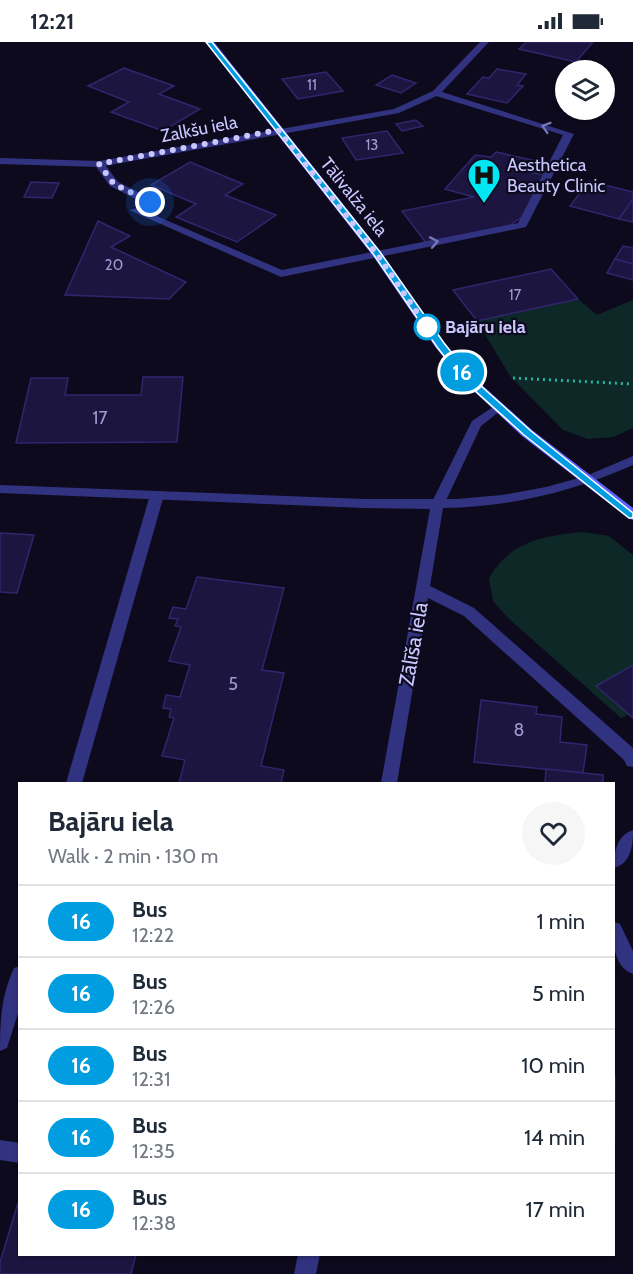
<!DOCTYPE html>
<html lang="en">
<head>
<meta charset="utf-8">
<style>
  :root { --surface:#fff; --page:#f6f6f7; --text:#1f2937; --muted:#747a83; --line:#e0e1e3 }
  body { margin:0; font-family:Cabin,sans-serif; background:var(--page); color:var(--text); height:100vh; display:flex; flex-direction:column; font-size:22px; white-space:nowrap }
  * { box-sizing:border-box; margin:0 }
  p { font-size:20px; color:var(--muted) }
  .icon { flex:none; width:33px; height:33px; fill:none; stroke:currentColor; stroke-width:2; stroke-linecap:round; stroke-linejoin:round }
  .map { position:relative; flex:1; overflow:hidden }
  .side { position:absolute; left:18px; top:740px; width:597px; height:474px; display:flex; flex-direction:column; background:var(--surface); border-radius:0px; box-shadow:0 2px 4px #0004 }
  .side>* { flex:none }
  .badge { padding:0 12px; border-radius:20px; font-size:21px; line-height:39px }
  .tools { position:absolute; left:555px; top:18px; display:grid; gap:12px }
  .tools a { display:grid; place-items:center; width:60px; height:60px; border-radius:50%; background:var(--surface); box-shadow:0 2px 4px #0004; font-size:30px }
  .you { position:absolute; width:30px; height:30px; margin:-15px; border:4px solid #fff; border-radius:50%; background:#1a73e8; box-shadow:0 0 0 9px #1a73e833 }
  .map>.badge { position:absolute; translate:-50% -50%; box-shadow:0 0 0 3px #fff }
  .round { display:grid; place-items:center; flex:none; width:63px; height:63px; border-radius:32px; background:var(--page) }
  .overview { display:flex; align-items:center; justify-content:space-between; height:102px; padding:0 30px }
  h1 { font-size:28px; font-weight:700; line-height:45px }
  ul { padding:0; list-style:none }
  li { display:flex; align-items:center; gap:18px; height:72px; padding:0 30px; border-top:2px solid var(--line) }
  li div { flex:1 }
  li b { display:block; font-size:22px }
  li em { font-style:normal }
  li .badge { min-width:66px; font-weight:700; text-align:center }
  .status { display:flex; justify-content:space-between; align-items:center; height:42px; padding:0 30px; background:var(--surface); direction:ltr }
  .status svg { height:16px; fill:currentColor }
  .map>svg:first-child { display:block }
  .green { fill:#0d2826 }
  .building { fill:#1c1540; stroke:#30266d; stroke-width:1.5 }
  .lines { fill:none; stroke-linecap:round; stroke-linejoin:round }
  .path { stroke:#25b5a5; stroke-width:3; stroke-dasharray:2 4; stroke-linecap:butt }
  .lane { fill:#323380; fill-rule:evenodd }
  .street { fill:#323380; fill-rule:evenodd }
  .secondary { fill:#5e62ff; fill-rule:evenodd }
  .oneway { stroke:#7676b9 }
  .line { fill:#009de0; stroke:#fff; stroke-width:1.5 }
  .walk { stroke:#cac7ff; stroke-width:6; stroke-dasharray:0 10.8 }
  .stop-dot { fill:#fff; stroke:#009de0; stroke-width:3 }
  .labels { text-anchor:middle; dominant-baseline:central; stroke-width:4.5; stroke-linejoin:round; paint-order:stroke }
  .far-number-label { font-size:15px; fill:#9e9acf }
  .far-street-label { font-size:18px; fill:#cac7ff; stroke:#0d0a1e }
  .far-poi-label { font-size:18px; fill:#cac7ff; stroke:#0d0a1e; text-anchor:start }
  .far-stop-label { font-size:18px; font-weight:bold; fill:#cac7ff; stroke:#0d0a1e; text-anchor:start }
  .number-label { font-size:18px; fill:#9e9acf }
  .street-label { font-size:21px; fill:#cac7ff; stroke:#0d0a1e }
</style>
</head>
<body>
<div class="status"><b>12:21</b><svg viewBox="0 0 49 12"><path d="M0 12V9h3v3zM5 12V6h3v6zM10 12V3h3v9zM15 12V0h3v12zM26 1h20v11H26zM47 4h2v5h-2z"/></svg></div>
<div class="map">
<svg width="633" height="1232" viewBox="0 0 633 1232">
  <rect width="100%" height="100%" fill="#0d0a1e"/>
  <g class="green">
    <path d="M578 257 597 273 633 258V386L613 395 588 397 563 388 510 334 477 279Z"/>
    <path d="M583 490 609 494 633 513V623L596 644 629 672 621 676 508 576 493 559 489 536C511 499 542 494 583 490Z"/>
  </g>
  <g class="building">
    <path d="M526 0H593L576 20 519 7Z"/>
    <path d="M124 26 174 44 159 52 200 67 163 89 111 70 129 60 88 44Z"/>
    <path d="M497 27 526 32 517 43 523 44 507 61 467 52 483 35 489 36Z"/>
    <path d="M326 30 343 49 298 57 282 37Z"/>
    <path d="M392 33 416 41 401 51 376 43Z"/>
    <path d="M416 78 423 84 402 89 396 82Z"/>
    <path d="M387 89 403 111 356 118 342 96Z"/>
    <path d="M496 110 541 120 533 131 545 133 522 175 507 185 426 201 402 169 474 155 445 147 475 113 491 115Z"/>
    <path d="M190 120 243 142 225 153 276 173 237 200 176 175 196 162 151 143Z"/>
    <path d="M589 139 633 150V157L619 177 570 164Z"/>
    <path d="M31 140 59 141 52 156 24 155Z"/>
    <path d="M633 157V180L619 177Z"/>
    <path d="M98 179 130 194 111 205 186 240 169 257 65 253Z"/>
    <path d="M623 204 633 206V222L615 217Z"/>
    <path d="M615 217 633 222V238L607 231Z"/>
    <path d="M551 227 578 257 477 279 453 248Z"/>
    <path d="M143 335H183L177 400 16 401 31 336H68L65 353H141Z"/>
    <path d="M0 491 34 493 17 551 0 550Z"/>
    <path d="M197 535 284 546 262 628 284 631 261 724 284 728 281 741H179L185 718 162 714 174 676 169 675 171 667 163 666 166 653 180 655 190 623 169 619 181 585 175 584 178 577 169 576 173 565 186 567Z"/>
    <path d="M633 623V676L596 644Z"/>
    <path d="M481 658 537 665 536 672 562 675 560 700 587 703 583 731 474 720Z"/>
    <path d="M546 727 603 733V741H545Z"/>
    <path d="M614 1034H615L614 1140Z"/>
    <path d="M18 1161 20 1212H136L131 1232H0V1220Z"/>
  </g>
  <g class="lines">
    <path class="path" d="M513 336 633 342"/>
    <g class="lane">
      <path d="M433 49H439L574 92 526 185 281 235 129 168 138 166 282 228 518 181 563 93 433 53Z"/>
      <path d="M95 120H103L118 140 154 158V162H146L110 144 94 122Z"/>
      <path d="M499 361 505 365 481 384 442 467H432L430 464 472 379Z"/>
      <path d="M157 449 164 453 82 741H66L150 453Z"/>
      <path d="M20 924V965L7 1006 0 1009C0 979 1 954 14 926Z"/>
      <path d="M0 1098 20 1101V1121L0 1118Z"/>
    </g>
    <g class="street">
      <path d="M480 0H489L439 53 399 71 99 125 0 122V116L99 119 394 67 433 49Z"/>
      <path d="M633 414V423C572 450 510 465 443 466L430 544 474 566 633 706V725L627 724 624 718 464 574 428 556 397 741H381L430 467 364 466 0 451V443L364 457H457L502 453 546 445 586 434Z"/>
      <path d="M633 788C633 804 631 821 614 826 614 810 616 794 633 788Z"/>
      <path d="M614 880 620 882 633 909V932C613 925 612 898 614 880Z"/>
      <path d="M298 1212H320L316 1232H294Z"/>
    </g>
    <path class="secondary" d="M205 0H214L381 210 444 300 471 333 532 388 633 466V478L628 476 522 394 463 339 436 306 373 214Z"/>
  </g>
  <defs><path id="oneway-chevron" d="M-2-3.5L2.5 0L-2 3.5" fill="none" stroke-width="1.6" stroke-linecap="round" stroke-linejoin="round" transform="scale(1.5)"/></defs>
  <g class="oneway">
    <use href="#oneway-chevron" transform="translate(546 85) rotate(-163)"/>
    <use href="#oneway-chevron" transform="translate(434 200) rotate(-11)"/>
  </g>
  <path class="line" d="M206 0H212L380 210 444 301 470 334 531 389 633 471V476H629L524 393 463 338 437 305 374 213Z"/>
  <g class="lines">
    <path class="walk" d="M150 160 114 142 99 122 278 88 377 212 427 285"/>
  </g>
  <defs>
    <symbol id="hospital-pin" viewBox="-11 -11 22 30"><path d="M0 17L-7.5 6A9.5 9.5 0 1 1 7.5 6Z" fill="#00e6f2" stroke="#0d0a1e"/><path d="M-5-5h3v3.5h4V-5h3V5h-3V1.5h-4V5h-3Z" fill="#111"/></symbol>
  </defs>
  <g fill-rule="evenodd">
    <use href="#hospital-pin" x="465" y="114" width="38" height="52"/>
  </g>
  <circle class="stop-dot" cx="427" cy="285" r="12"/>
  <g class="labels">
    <g class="far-number-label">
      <text x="312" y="43">11</text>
      <text x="372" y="103">13</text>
      <text x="114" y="223">20</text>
      <text x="515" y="253">17</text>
    </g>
    <g class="far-street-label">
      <text transform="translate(199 87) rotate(-11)">Zalkšu iela</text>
      <text transform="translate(354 155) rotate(51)">Tālivalža iela</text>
    </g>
    <g class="far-poi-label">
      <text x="507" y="123">Aesthetica<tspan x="507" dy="21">Beauty Clinic</tspan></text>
    </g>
    <g class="far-stop-label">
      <text x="445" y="285">Bajāru iela</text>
    </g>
    <g class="number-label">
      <text x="100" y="376">17</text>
      <text x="233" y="642">5</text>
      <text x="519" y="688">8</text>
    </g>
    <g class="street-label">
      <text transform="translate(413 602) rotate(-80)">Zālīša iela</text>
    </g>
  </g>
</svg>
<div class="tools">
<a><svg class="icon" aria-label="layers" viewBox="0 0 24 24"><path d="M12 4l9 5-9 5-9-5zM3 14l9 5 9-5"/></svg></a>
</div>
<div class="you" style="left:150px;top:160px"></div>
<b class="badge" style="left:462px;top:330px;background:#009de0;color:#fff">16</b>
<section class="side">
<div class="overview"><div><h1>Bajāru iela</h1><p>Walk · 2 min · 130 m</p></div><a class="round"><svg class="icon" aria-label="heart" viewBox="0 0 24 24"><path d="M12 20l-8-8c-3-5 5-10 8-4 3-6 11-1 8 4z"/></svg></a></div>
<ul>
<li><span class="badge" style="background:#009de0;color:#fff">16</span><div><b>Bus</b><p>12:22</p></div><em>1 min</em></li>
<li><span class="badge" style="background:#009de0;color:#fff">16</span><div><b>Bus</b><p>12:26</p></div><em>5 min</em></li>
<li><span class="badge" style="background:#009de0;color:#fff">16</span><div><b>Bus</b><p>12:31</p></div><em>10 min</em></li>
<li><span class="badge" style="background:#009de0;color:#fff">16</span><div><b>Bus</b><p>12:35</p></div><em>14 min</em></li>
<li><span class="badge" style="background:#009de0;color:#fff">16</span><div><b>Bus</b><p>12:38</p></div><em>17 min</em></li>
</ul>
</section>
</div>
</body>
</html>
